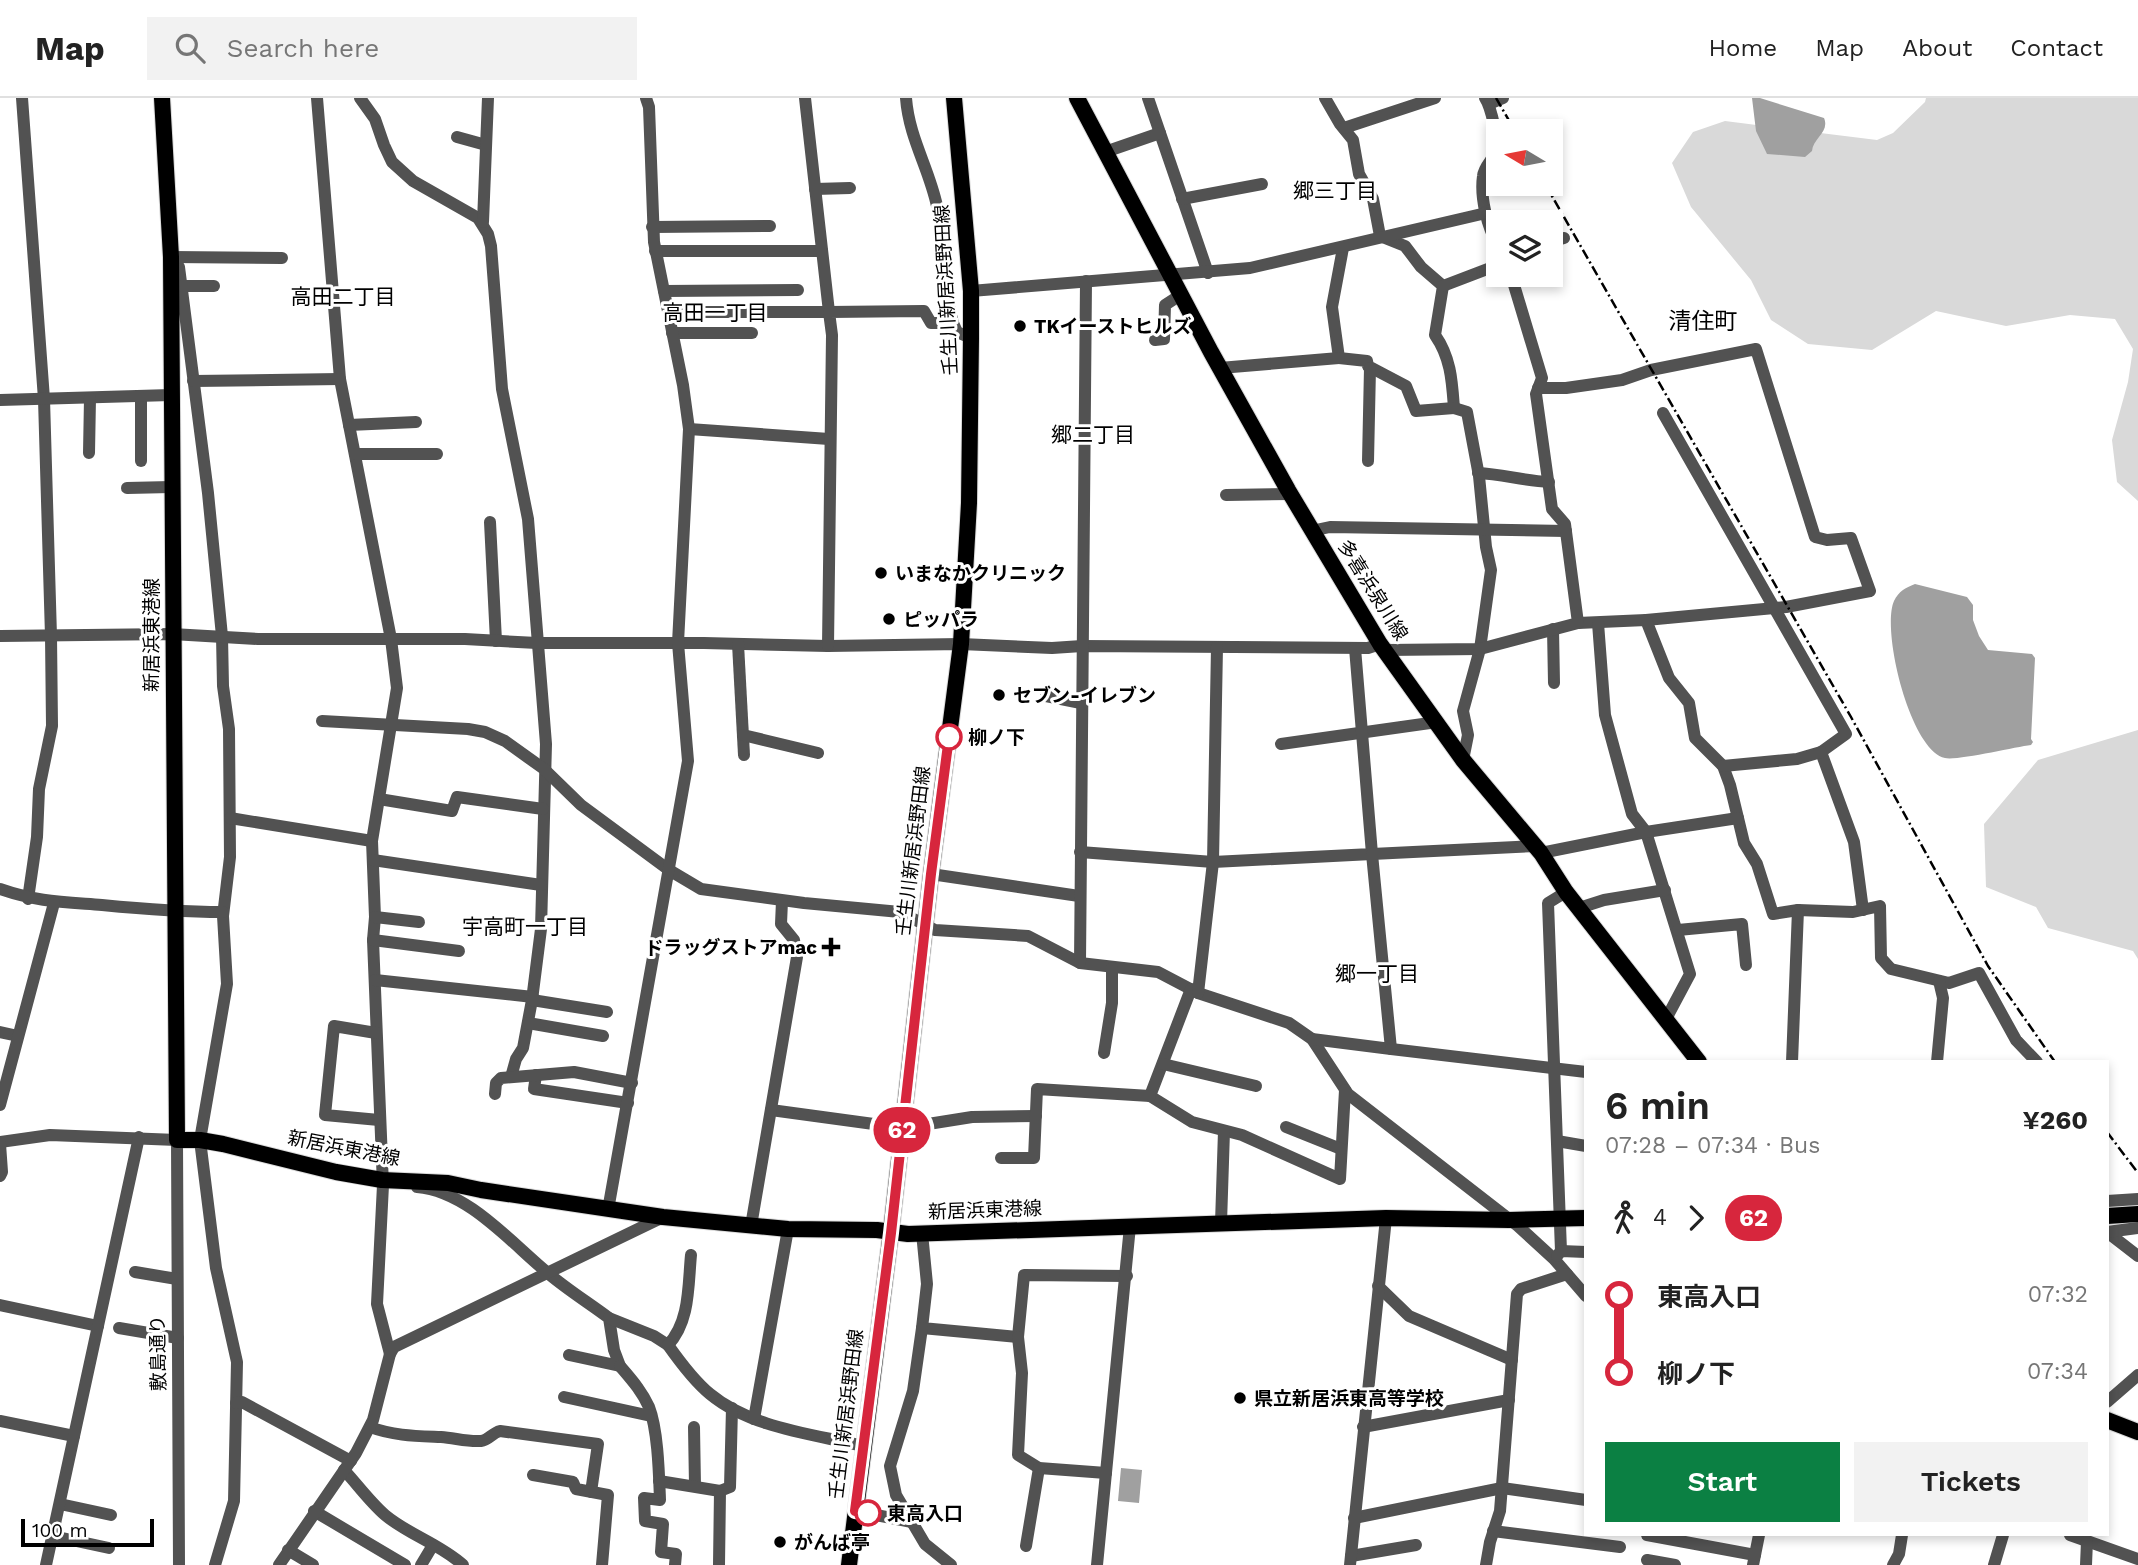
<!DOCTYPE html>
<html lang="en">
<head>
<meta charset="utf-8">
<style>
  :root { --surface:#fff; --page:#f2f2f2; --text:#222; --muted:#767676; --line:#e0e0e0; --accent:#0b8043 }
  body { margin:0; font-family:"Work Sans","Noto Sans JP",sans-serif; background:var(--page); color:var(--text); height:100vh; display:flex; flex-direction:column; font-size:26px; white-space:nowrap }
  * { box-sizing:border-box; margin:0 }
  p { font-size:23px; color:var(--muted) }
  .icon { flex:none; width:38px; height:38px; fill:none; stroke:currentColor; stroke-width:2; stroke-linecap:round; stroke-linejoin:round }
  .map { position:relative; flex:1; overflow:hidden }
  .side { position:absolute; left:1584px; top:962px; width:525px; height:476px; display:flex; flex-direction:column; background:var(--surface); border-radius:0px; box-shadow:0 4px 10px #0003 }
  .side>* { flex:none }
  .badge { padding:0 14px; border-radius:23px; font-size:24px; line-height:46px }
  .needle { width:46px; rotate:280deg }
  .controls { position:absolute; left:1486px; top:21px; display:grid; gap:14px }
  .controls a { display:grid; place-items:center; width:77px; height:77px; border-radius:0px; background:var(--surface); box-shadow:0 4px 10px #0003; font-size:35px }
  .scale { position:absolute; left:21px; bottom:18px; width:133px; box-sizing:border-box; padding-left:7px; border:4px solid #000; border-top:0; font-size:19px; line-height:24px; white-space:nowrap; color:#000; -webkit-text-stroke:5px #fff; paint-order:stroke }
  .map>.badge { position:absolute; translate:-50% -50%; box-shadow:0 0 0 4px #fff }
  .legs { display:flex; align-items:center; gap:10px; height:77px; padding:0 21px; font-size:23px }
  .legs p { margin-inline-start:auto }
  .headline { display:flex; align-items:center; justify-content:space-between; height:119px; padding:0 21px }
  h1 { font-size:38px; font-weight:600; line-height:52px }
  .button { display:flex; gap:14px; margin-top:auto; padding:14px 21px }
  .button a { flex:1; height:80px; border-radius:0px; background:var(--accent); color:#fff; font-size:28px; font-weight:600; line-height:80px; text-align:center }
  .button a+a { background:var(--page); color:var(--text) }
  ul { padding:0 21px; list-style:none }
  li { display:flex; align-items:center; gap:24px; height:77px; font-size:26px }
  li i { display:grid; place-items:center; width:10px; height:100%; margin:0 9px; background:currentColor }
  li i::after { content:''; width:18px; height:18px; margin:-9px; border:5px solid; border-radius:50%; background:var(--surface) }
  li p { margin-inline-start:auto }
  li:first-child i { background:linear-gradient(#0000 50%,currentColor 0) }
  li:last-child i { background:linear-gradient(currentColor 50%,#0000 0) }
  header { display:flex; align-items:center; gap:42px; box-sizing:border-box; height:98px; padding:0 35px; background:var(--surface); border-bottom:2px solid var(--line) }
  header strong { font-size:33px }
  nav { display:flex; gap:38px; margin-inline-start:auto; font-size:24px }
  .search { width:490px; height:63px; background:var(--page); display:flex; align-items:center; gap:18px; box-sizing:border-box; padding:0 24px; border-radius:0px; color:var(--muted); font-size:26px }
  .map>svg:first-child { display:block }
  .green { fill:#d9d9d9 }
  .water { fill:#a0a0a0 }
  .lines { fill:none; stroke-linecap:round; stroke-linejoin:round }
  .major-casing { stroke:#dbdbdb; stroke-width:18 }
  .minor { stroke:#525252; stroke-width:12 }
  .major { stroke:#000; stroke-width:16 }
  .rail { stroke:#000; stroke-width:2.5; stroke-dasharray:10 3.5 2 3.5; stroke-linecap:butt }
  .line-1-casing { stroke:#fff; stroke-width:16 }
  .line-1 { stroke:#d7263d; stroke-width:10 }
  .poi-dot { fill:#000; stroke:#fff; stroke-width:2.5 }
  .stop-1-dot { fill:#fff; stroke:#d7263d; stroke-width:3.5 }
  .labels { text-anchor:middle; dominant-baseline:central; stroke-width:6; stroke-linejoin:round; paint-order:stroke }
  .street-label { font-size:19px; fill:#000; stroke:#fff }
  .poi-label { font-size:19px; font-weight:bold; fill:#000; stroke:#fff; text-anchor:start }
  .stop-label { font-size:19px; font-weight:bold; fill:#000; stroke:#fff; text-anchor:start }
  .neighbourhood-label { font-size:21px; fill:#000; stroke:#fff }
  .quarter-label { font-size:23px; fill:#000; stroke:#fff }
</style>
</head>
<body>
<header>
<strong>Map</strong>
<div class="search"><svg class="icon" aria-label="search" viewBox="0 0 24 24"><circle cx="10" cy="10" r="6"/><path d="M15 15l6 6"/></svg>Search here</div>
<nav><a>Home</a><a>Map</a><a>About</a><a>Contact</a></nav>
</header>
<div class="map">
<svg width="2138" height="1467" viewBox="0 0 2138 1467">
  <rect width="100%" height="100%" fill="#fff"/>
  <g class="green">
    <path d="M1926 0H2138V403L2117 384 2112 342 2128 284 2133 251 2115 221 2070 217 2006 228 1936 213 1872 252 1808 246 1771 222 1751 182 1691 109 1672 65 1693 34 1725 23 1877 42 1893 35 1925 4Z"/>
    <path d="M2138 632V861L2133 853 2048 830 2036 809 1986 789 1984 726 2038 662Z"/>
  </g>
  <g class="water">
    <path d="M1752 0H1760L1824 20C1830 34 1813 40 1812 53L1805 59 1767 56 1756 33Z"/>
    <path d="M1915 486 1967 499 1973 507V522L1979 538 1988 552 2032 556 2035 560 2031 641 2033 644 2031 647C2015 649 1956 663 1945 660 1910 652 1881 532 1894 503 1899 493 1905 490 1915 486Z"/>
    <path d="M1121 1370 1142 1372 1139 1405 1118 1403Z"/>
  </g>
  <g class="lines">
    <defs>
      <g id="major">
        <path d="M162 0 171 159 177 1042H200L223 1046 336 1074 382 1082 448 1085 481 1092 663 1119 788 1131 877 1132 908 1136 1386 1120 1509 1122 1586 1120"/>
        <path d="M1077 0 1211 254 1288 392 1380 546 1463 662 1541 755 1566 794 1699 964"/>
        <path d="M2107 1118 2138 1116"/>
        <path d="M2107 1322 2138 1334"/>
        <path d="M849 1467 891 1134 931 776 961 546 969 405 971 240V193L954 0"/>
      </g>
    </defs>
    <use href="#major" class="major-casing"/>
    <g class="minor">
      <path d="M22 0 44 301 51 538 52 628 39 691 37 739 28 801"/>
      <path d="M317 0 340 281 391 541 397 590 372 743 375 819 373 842 383 1087 377 1206 390 1256"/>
      <path d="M360 0 375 21 384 47 392 64 413 83 478 120 488 136 491 148 502 291 528 421 546 646 541 831 532 902 523 950 516 961 511 979"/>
      <path d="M906 0C909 40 929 70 937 108 945 147 943 187 953 225"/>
      <path d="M1148 0 1208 175"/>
      <path d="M1325 0 1340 26 1353 42 1359 76 1373 101 1380 138 1405 148 1421 169 1443 188 1435 237C1451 260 1452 283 1454 310L1416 313 1406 288 1368 268 1367 263 1339 260 1332 209 1343 150"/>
      <path d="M1485 0C1491 9 1499 43 1496 53 1493 62 1484 68 1483 78 1480 99 1487 129 1498 147"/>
      <path d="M1489 6 1503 0"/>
      <path d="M1344 30 1435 0"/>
      <path d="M457 39 486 47"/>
      <path d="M1105 54 1160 35"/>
      <path d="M815 91 850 90"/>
      <path d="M1182 101 1262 86"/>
      <path d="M483 124 488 0"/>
      <path d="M652 129 770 128"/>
      <path d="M1550 144 1564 140"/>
      <path d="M655 153H822"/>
      <path d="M171 159 179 169 208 395 222 538 223 588 229 631 230 759 223 818 227 886 200 1042 216 1170 237 1264 234 1403 215 1467"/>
      <path d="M171 159 282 160"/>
      <path d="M181 188H214"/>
      <path d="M1443 188 1498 167"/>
      <path d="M664 193 798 192"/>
      <path d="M971 193 1250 170 1486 115"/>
      <path d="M668 214H829L805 0"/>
      <path d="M672 235H752"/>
      <path d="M1155 242 1164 241 1165 207 1182 196"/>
      <path d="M1220 270 1339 260"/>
      <path d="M193 283 340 281"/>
      <path d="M1538 290H1566L1622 282 1651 272 1756 251 1815 439 1827 442 1851 440 1870 493 1786 509 1646 522"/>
      <path d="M141 298V363"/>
      <path d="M0 302 171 297"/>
      <path d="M1454 310 1467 314 1479 378 1486 449 1491 472 1480 551 1463 613 1468 637 1463 662"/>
      <path d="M1663 315 1846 636 1821 654 1854 744 1863 812"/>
      <path d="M349 327 416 324"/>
      <path d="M689 331 829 341"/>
      <path d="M89 355 90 300"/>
      <path d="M355 356H437"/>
      <path d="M1368 363 1370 270"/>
      <path d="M1478 375C1502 376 1524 383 1549 384"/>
      <path d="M127 390 171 389"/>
      <path d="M1226 397 1290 396"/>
      <path d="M490 424 496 543"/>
      <path d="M1311 433 1330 429 1566 433"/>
      <path d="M1578 525 1646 522 1669 580 1689 605 1695 640 1723 668 1730 687 1744 745 1757 766 1773 816 1798 812 1853 814 1880 808 1881 860 1891 871 1949 885 1979 875 2016 942 2037 964"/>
      <path d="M1598 525 1605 617 1632 716 1646 734 1690 876 1666 921"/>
      <path d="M1553 531 1554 585"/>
      <path d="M0 538 172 536 258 541H465L537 545H704L828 548 961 546 1052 550 1082 548 1368 550 1380 546"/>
      <path d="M738 546 744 657"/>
      <path d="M828 548 832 237 829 214 924 213 931 225H953L957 234 971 240"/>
      <path d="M1386 552 1480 551 1578 525 1565 426 1552 411 1536 296 1542 280 1511 177"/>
      <path d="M1046 598 1081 605"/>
      <path d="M322 623 468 631 485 634 505 643 544 671 581 707 669 772 701 791 804 805 900 814 935 832 1028 838 1080 865 1158 874 1198 895 1289 925 1312 941 1348 996 1518 1128 1554 1161 1586 1198"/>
      <path d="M743 637 818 655"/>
      <path d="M1281 646 1437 624"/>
      <path d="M1723 668 1797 661 1821 654"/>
      <path d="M379 701 452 713 457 699 543 711"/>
      <path d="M230 720 372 743"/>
      <path d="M1080 754 1213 764 1372 756 1355 550"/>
      <path d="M1541 755 1646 734 1738 720"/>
      <path d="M373 762 541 787"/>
      <path d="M931 776 1079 798"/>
      <path d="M0 791C37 804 64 804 102 807 143 811 182 814 223 814"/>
      <path d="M1579 810 1604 802 1665 792"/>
      <path d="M375 819 419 824"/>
      <path d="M1678 832 1742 826 1746 867"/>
      <path d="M373 842 459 853"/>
      <path d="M1080 865 1086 183"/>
      <path d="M375 882 533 899"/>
      <path d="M1191 891 1150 998 1192 1024 1242 1037 1340 1081 1345 992"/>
      <path d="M1198 895 1213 764 1217 549"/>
      <path d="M532 902 607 914"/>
      <path d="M528 925 603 938"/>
      <path d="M0 934 18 938"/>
      <path d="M376 935 334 928 325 1017 379 1022"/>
      <path d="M1312 941 1391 951 1372 756 1535 748"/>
      <path d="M1391 951 1586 974"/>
      <path d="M1104 955 1112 905V870"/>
      <path d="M1792 964 1798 812"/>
      <path d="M1937 964 1943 900 1939 883"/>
      <path d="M1163 966 1256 988"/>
      <path d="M536 977 534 991 628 1005"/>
      <path d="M495 996 496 985 501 980 574 974 632 985"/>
      <path d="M0 1007 54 805"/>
      <path d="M771 1012 903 1030 972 1019 1036 1018"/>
      <path d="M1286 1029 1341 1051"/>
      <path d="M1557 1043 1586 1048"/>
      <path d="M0 1044 50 1037 177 1042 179 1467"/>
      <path d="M0 1046 2 1074 0 1078"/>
      <path d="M1001 1060H1034L1037 991 1150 998"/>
      <path d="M417 1089C468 1093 511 1145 549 1176 568 1192 589 1205 609 1220L614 1252 620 1268 569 1257"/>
      <path d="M2107 1103 2138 1101"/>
      <path d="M608 1112 688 663 678 545 689 331 683 287 654 144 649 9 646 0"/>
      <path d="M1221 1125 1224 1033"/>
      <path d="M751 1128 797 859 794 842 781 826 782 803"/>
      <path d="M2107 1134 2138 1158"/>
      <path d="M2107 1134 2138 1130"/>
      <path d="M922 1135 927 1186 922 1230 1018 1239 1024 1177 1127 1178"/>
      <path d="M1561 1153 1548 805 1566 794"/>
      <path d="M1557 1158 1561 1153 1586 1154"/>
      <path d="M135 1174 177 1181"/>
      <path d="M1378 1188 1409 1218 1512 1262"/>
      <path d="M0 1207 98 1228"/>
      <path d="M609 1220 654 1238 668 1247C690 1224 688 1188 691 1157"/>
      <path d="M119 1230 178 1240"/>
      <path d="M922 1230 913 1293 890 1368 896 1397 912 1424 925 1446 951 1467"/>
      <path d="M1018 1239 1022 1275 1018 1357 1039 1370 1106 1375"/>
      <path d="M668 1247C680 1264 694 1283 710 1296 751 1330 813 1336 863 1348"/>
      <path d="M620 1268C631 1281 642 1293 649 1309 658 1332 659 1376 660 1402L644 1400 645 1423 663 1426 661 1454 676 1456 675 1467"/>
      <path d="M564 1299 651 1318"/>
      <path d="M2107 1304 2138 1277"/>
      <path d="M236 1305 242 1304 351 1363"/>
      <path d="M754 1321 788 1131"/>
      <path d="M0 1323 74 1338"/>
      <path d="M370 1329C394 1338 417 1338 441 1339 455 1340 467 1344 481 1343 489 1342 492 1335 500 1333L598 1346 591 1394"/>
      <path d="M694 1329 695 1388"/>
      <path d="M1363 1329 1509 1302"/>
      <path d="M344 1372C357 1386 370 1404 385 1417 409 1437 440 1446 463 1467"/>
      <path d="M533 1377 573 1384 576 1391 608 1397 602 1467"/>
      <path d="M659 1383 720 1393 719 1467"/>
      <path d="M720 1393 730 1389 732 1310"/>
      <path d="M60 1406 111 1417"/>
      <path d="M314 1413 405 1467"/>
      <path d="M855 1413 912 1424"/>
      <path d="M1354 1420 1502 1390 1586 1402"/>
      <path d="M1493 1433 1620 1449"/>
      <path d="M1647 1437 1755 1457"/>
      <path d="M2070 1437 2138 1461"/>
      <path d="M53 1438 109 1450"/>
      <path d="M1026 1448 1039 1370"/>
      <path d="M288 1452 313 1467"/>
      <path d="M1351 1458 1416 1447"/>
      <path d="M1647 1462 1675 1467"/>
      <path d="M46 1467 139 1039"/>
      <path d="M279 1467 356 1355 373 1322 390 1256 394 1249 663 1119"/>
      <path d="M421 1467 433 1447"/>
      <path d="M1097 1467 1130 1128"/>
      <path d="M1350 1467 1386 1120"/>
      <path d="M1486 1467 1490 1444 1500 1413 1517 1196 1521 1191 1567 1176"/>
      <path d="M1753 1467 1759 1437"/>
      <path d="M1893 1467 1899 1456 1902 1437"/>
      <path d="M1994 1467 2003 1437"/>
      <path d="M2086 1467 2087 1443"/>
    </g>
    <use href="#major" class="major"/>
    <g class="rail">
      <path d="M1496 0 1515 33"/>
      <path d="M1545 86 1851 619 1988 868 2055 964"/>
      <path d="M2107 1034 2138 1075"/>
    </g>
  </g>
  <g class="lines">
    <defs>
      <path id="line-1" d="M868 1415 855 1413 891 1135 931 776 949 639"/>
    </defs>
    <use href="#line-1" class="line-1-casing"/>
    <use href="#line-1" class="line-1"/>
  </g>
  <g class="poi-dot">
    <circle cx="1020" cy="228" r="7"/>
    <circle cx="881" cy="475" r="7"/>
    <circle cx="889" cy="521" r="7"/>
    <circle cx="999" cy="597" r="7"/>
    <path d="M827.5 838.5h7v7h7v7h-7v7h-7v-7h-7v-7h7z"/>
    <circle cx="1240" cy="1300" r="7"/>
    <circle cx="780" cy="1444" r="7"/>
  </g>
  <g class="stop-1-dot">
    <circle cx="949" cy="639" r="12"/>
    <circle cx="868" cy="1415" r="12"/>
  </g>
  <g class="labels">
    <g class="street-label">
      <text transform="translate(946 192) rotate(-93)">壬生川新居浜野田線</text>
      <text transform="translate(1373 492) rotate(58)">多喜浜泉川線</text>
      <text transform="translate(151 537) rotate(-90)">新居浜東港線</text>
      <text transform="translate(913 753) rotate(-83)">壬生川新居浜野田線</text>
      <text transform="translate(344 1050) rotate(11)">新居浜東港線</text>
      <text transform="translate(985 1112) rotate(-2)">新居浜東港線</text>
      <text transform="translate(158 1255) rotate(-91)">敷島通り</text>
      <text transform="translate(846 1316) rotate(-83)">壬生川新居浜野田線</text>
    </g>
    <g class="poi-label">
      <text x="1034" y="228">TKイーストヒルズ</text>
      <text x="895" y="475">いまなかクリニック</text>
      <text x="903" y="521">ピッパラ</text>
      <text x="1013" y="597">セブン-イレブン</text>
      <text x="817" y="849" text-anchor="end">ドラッグストアmac</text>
      <text x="1254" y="1300">県立新居浜東高等学校</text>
      <text x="794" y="1444">がんば亭</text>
    </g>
    <g class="stop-label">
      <text x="968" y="639">柳ノ下</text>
      <text x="887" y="1415">東高入口</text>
    </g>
    <g class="neighbourhood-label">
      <text x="1335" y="92">郷三丁目</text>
      <text x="343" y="198">高田二丁目</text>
      <text x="715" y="214">高田一丁目</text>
      <text x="1093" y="336">郷二丁目</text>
      <text x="525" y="828">宇高町一丁目</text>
      <text x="1377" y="875">郷一丁目</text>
    </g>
    <g class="quarter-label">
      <text x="1703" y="223">清住町</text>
    </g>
  </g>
</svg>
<div class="controls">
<a><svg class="needle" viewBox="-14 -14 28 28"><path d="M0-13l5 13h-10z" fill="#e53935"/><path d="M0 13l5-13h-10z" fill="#767676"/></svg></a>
<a><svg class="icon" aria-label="layers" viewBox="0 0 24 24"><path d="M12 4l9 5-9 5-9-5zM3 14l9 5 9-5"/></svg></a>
</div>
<div class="scale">100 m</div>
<b class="badge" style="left:902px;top:1032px;background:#d7263d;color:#fff">62</b>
<section class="side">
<div class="headline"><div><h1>6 min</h1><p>07:28 – 07:34 · Bus</p></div><b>¥260</b></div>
<div class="legs"><svg class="icon" aria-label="walk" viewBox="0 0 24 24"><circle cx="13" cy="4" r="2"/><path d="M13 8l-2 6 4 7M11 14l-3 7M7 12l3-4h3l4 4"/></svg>4<svg class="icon" aria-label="forward" viewBox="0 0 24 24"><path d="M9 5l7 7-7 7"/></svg><b class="badge" style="background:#d7263d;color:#fff">62</b></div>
<ul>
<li><i style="color:#d7263d"></i><b>東高入口</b><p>07:32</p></li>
<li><i style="color:#d7263d"></i><b>柳ノ下</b><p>07:34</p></li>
</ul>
<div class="button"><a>Start</a><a>Tickets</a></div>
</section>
</div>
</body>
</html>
